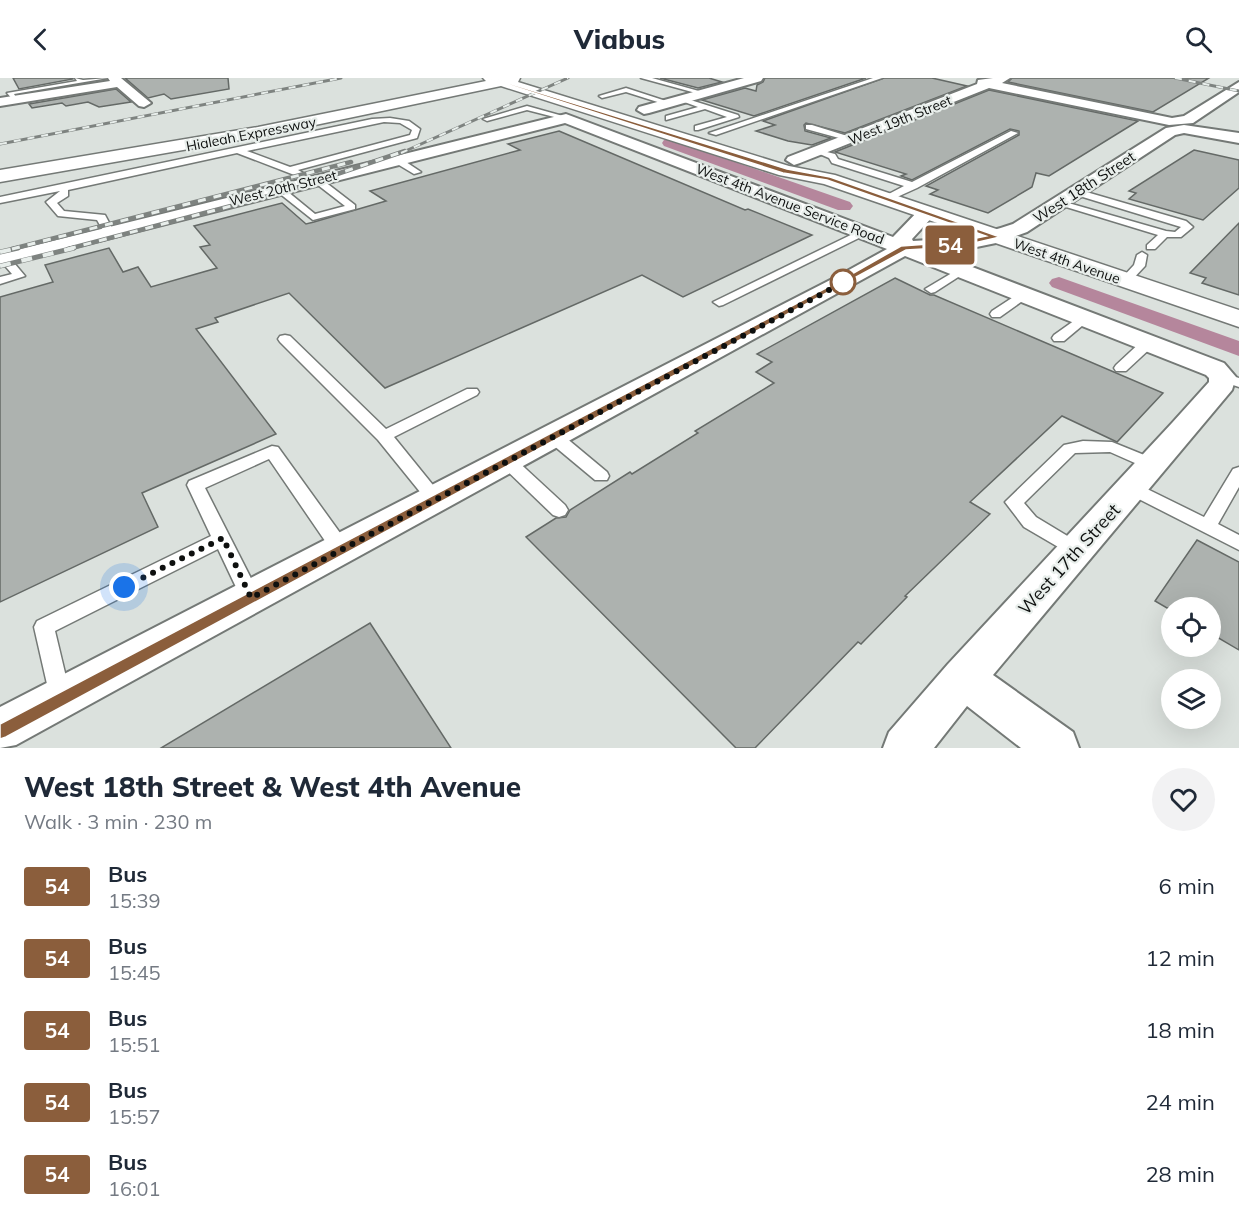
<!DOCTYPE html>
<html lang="en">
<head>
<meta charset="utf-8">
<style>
  :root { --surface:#fff; --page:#f2f2f3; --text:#1f2937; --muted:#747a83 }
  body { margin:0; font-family:Mulish,sans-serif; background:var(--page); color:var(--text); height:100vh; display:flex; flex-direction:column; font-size:22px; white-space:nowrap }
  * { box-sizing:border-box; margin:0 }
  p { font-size:20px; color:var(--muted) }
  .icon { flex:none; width:33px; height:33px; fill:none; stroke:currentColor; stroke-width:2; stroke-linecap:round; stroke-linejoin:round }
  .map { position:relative; height:670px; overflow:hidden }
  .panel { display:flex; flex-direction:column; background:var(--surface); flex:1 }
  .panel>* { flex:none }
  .badge { padding:0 12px; border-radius:4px; font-size:21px; line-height:39px }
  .fabs { position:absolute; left:1161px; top:519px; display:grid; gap:12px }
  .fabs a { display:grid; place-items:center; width:60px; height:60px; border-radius:50%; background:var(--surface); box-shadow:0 6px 24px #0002; font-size:30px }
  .you { position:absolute; width:30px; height:30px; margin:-15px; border:4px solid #fff; border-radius:50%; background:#1a73e8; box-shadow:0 0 0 9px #1a73e833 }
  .map>.badge { position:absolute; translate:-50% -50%; box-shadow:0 0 0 3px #fff }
  .round { display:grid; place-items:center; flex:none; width:63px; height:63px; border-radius:32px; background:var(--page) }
  .headline { display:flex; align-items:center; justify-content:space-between; height:102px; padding:0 24px }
  h1 { font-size:28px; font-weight:800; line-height:45px }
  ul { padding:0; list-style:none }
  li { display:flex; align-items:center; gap:18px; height:72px; padding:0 24px }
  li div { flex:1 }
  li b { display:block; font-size:22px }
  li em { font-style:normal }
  li .badge { min-width:66px; font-weight:700; text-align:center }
  header { display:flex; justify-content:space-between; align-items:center; height:78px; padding:0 24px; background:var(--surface); font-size:27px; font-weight:800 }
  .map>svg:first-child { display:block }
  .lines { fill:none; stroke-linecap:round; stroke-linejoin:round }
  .canal { fill:#b5869c; fill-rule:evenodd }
  .building { fill:#adb2af; stroke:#646966; stroke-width:1.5 }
  .service-casing { stroke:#747976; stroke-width:3 }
  .minor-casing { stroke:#747976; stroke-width:4 }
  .primary-casing { stroke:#747976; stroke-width:3 }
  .service { fill:#fff; fill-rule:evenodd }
  .minor { fill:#fff; fill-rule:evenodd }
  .primary { fill:#fff; fill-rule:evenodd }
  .rail-far2-casing { stroke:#7e8380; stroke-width:3 }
  .rail-far1-casing { stroke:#7e8380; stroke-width:4.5 }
  .rail-casing { stroke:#7e8380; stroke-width:5 }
  .rail-far2 { stroke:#e8eeeb; stroke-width:2; stroke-dasharray:7; stroke-linecap:butt }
  .rail-far1 { stroke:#e8eeeb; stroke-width:3; stroke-dasharray:8; stroke-linecap:butt }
  .rail { stroke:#e8eeeb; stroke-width:4; stroke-dasharray:11; stroke-linecap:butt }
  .line { fill:#8b5e3c; stroke:#fff; stroke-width:1.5 }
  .walk { stroke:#0e100f; stroke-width:6; stroke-dasharray:0 10.8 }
  .stop-dot { fill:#fff; stroke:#8b5e3c; stroke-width:3 }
  .labels { text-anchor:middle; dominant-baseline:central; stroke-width:4.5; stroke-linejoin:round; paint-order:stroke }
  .far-street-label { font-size:14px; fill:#0e100f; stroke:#e8eeeb }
  .street-label { font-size:15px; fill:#0e100f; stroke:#e8eeeb }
  .near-street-label { font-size:18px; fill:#0e100f; stroke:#e8eeeb }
</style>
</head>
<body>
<header><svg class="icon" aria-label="back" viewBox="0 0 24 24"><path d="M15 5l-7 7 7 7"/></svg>Viabus<svg class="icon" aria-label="search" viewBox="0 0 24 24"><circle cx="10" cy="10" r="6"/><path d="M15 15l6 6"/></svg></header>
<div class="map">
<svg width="1239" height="670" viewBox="0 0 1239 670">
  <rect width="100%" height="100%" fill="#dbe1dd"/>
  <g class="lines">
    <g class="canal">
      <path d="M669 61 850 124 853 128 850 132H838L664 68 662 65 664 62Z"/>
      <path d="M1059 199 1239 263V278L1052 209 1049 205 1052 201Z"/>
    </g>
  </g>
  <g class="building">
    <path d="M13 0H73V1L19 11Z"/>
    <path d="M125 0H228L229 11 171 21 164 16 148 20Z"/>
    <path d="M660 0H709L722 4 698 10Z"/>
    <path d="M765 0H866L754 38 702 22 745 10 756 13 757 7 763 4Z"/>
    <path d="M884 0H932L967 8 845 55 806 45 804 47 805 53 831 60 812 67 788 63 756 53 775 47 763 43Z"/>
    <path d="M1012 0H1209L1153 34 1008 4Z"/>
    <path d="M116 11 131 24 99 29 88 24 66 28 62 25 32 30 29 26Z"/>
    <path d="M989 12 1138 43 1049 98 1036 95 1032 109 988 135 930 116 938 112 926 108 1019 57V53L1010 51 912 102 901 98 906 96 835 74Z"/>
    <path d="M559 53 745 132 748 131 812 157 683 219 642 197 385 310 289 215 215 240 218 244 196 251 276 356 142 415 158 449 0 524V219L53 204 45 187 109 170 123 194 138 189 151 209 217 190 200 169 210 167 194 148 282 125 306 146 314 144 386 123 370 113 520 72 508 66Z"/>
    <path d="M1194 72 1239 82V110L1203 142 1129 121 1136 115 1129 113Z"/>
    <path d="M1239 145V217L1202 205 1206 200 1190 195Z"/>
    <path d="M895 200 930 217H934L1163 315 1117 364 1062 338 970 424 990 436 905 518 907 519 861 566 858 564 755 670H736L526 459 556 440 566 439 570 432 630 394 632 396 698 355 695 353 774 305 756 294 772 284 757 276Z"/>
    <path d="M1197 462 1239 484V572L1210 555V530H1167L1155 523Z"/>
    <path d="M370 545 451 670H161Z"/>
  </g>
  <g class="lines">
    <defs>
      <g id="service">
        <path d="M75 0 83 2 108 0 14 16 17 21 14 23 7 15 77 3Z"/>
        <path d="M641 0H652L706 15 703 17Z"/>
        <path d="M873 0H882L716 57 709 55Z"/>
        <path d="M626 10 669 24 671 25 667 27 626 14 602 20 599 18Z"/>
        <path d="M681 19 738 37 739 39 698 52H695V48L727 39 705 31 666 42V38L698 29 679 22Z"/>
        <path d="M527 28 570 40 566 42 527 32 487 43 483 41Z"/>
        <path d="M390 40 409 43 420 51 417 60 298 92 305 96 308 107H302L297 98 237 75 68 112V118L57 125 64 133 105 137 114 154 109 157 105 156 97 142 58 138 46 124 60 113 0 125V119L372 41ZM384 44 400 45 412 52 410 57 290 89 247 73Z"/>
        <path d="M806 47H812L857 61 850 63 806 51Z"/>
        <path d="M1011 53 1018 55 917 110 886 124 881 121 883 119 904 108 832 85 829 80 815 74 819 72 835 76 838 81 912 104Z"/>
        <path d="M394 80H400L421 94 414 96 394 84Z"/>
        <path d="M314 100H320L355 127V131L313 142 274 111 282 109 315 136 345 128 314 104Z"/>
        <path d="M1076 111 1186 143 1193 149 1181 159H1167L1155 171H1147V167L1158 157 1053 125 1058 122 1166 153 1175 154 1181 149 1073 116 1071 114Z"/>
        <path d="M863 151 867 152V156L723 227 719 228 713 224Z"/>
        <path d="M1142 174 1147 177 1145 188 1130 204H1122L1120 202 1134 187 1137 177Z"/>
        <path d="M5 178 9 179 25 198 0 206V199L12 196 0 182Z"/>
        <path d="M962 189 968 192 966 194 935 214 931 215 925 211Z"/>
        <path d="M1024 212 1028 213V219L1000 239H992L990 236 992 233Z"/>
        <path d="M1085 235 1091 239 1089 242 1064 263H1054L1052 260 1054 257Z"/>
        <path d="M285 257 290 258 386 351 467 311H477L479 314 477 317 394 359 441 417 444 421 441 425 435 427 429 425 378 362 280 264 278 261 280 258Z"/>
        <path d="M1149 260 1154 261 1156 264 1154 267 1126 293H1116L1114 290 1116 287 1144 261Z"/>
        <path d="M1223 295 1239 300V309L1218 302 1216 299 1218 296Z"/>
        <path d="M553 353 559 354 607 394 609 398 607 402H595L547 362 545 358Z"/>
        <path d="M1083 363 1112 364 1159 383 1161 387 1159 391 1153 393 1110 374 1075 375 1024 425 1036 439 1084 468 1086 473 1084 478 1077 480 1024 449 1005 424 1064 367Z"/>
        <path d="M272 368 278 369 348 466 350 471 348 476 341 478 334 476 269 381 205 410 261 520 258 526 251 528 244 526 218 471 55 553 71 620 68 628 60 631 52 628 34 549 37 543 211 458 187 407 189 403Z"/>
        <path d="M507 377 513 379 565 427 568 432 565 437 559 439 553 437 501 387 499 383 501 379Z"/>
        <path d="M1239 389V409L1218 446 1239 457V472L1127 415 1125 411 1127 407 1133 405 1139 407 1204 439 1233 391Z"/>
      </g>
      <g id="minor">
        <path d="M108 0H121L151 25 144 29 139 28 117 9 0 28V20L110 3Z"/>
        <path d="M744 0H763L761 3 649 35 644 36 637 32 639 29Z"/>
        <path d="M993 0H1010L1002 5 1172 40 1184 38 1239 4V14L1193 45 1169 47 989 10 800 85 794 87 786 82 788 79 977 6 978 2Z"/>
        <path d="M566 36 893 159 920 131H934L936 135 912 161 913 163C948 161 980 158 1013 146L1166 50 1184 47 1239 55V65L1184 55 1175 57 1027 154 996 165 957 173 933 174 1224 285 1236 299 1232 312 993 597 1073 654 1079 670H1021L967 628 934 670H883L889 654 948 586 1172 345 1209 304V300L1206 297 905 178 16 667 0 670V629L838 198 887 171 565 45 0 188V176Z"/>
      </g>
      <path id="primary" d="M483 0H520L518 4 789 88 835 97 1239 232V249L824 106 779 97 501 8 258 59 0 104V92L258 49 486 3Z"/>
    </defs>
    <use href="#service" class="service-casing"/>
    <use href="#minor" class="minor-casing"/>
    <use href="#primary" class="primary-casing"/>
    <use href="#service" class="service"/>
    <use href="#minor" class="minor"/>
    <use href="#primary" class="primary"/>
    <defs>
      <g id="rail-far2">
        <path d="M1175 0 1239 13"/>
        <path d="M0 66 341 0"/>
        <path d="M401 75 568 0"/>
      </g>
      <g id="rail-far1">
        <path d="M12 171 351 84"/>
        <path d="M68 171 284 114 405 73"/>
      </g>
      <g id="rail">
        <path d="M0 174 18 170"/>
        <path d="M0 188 74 170"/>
      </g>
    </defs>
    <use href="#rail-far2" class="rail-far2-casing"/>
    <use href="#rail-far1" class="rail-far1-casing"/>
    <use href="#rail" class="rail-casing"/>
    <use href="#rail-far2" class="rail-far2"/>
    <use href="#rail-far1" class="rail-far1"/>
    <use href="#rail" class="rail"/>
  </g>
  <path class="line" d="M488 0H492L787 91 830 99 1000 159 957 169 906 172 6 659 0 661V646L843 201 901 168 957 164 986 158 827 102 783 95Z"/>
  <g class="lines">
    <path class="walk" d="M124 509 223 460 251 520 846 203 843 204"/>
  </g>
  <circle class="stop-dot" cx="843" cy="204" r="12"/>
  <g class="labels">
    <g class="far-street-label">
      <text transform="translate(900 42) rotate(-22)">West 19th Street</text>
      <text transform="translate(251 56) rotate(-11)">Hialeah Expressway</text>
      <text transform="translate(283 110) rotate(-14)">West 20th Street</text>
      <text transform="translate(790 126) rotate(21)">West 4th Avenue Service Road</text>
      <text transform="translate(1067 183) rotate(19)">West 4th Avenue</text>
    </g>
    <g class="street-label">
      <text transform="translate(1084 109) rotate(-33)">West 18th Street</text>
    </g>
    <g class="near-street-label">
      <text transform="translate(1069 481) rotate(-48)">West 17th Street</text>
    </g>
  </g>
</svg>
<div class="fabs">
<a><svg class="icon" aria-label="locate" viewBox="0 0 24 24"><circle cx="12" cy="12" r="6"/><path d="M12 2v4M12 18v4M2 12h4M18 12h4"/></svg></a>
<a><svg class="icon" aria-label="layers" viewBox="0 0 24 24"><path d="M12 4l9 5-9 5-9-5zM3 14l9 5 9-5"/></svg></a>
</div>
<div class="you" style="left:124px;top:509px"></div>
<b class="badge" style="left:950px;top:167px;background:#8b5e3c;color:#fff">54</b>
</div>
<section class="panel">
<div class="headline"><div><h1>West 18th Street &amp; West 4th Avenue</h1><p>Walk · 3 min · 230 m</p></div><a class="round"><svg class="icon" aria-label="heart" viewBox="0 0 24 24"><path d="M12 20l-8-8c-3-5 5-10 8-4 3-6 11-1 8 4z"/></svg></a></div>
<ul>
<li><span class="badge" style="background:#8b5e3c;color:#fff">54</span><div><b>Bus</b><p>15:39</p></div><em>6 min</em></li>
<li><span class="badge" style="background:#8b5e3c;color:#fff">54</span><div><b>Bus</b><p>15:45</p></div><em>12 min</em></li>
<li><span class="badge" style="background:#8b5e3c;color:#fff">54</span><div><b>Bus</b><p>15:51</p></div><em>18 min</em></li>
<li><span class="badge" style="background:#8b5e3c;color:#fff">54</span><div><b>Bus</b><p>15:57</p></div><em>24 min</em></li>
<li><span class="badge" style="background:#8b5e3c;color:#fff">54</span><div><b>Bus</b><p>16:01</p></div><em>28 min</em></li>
</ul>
</section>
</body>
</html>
